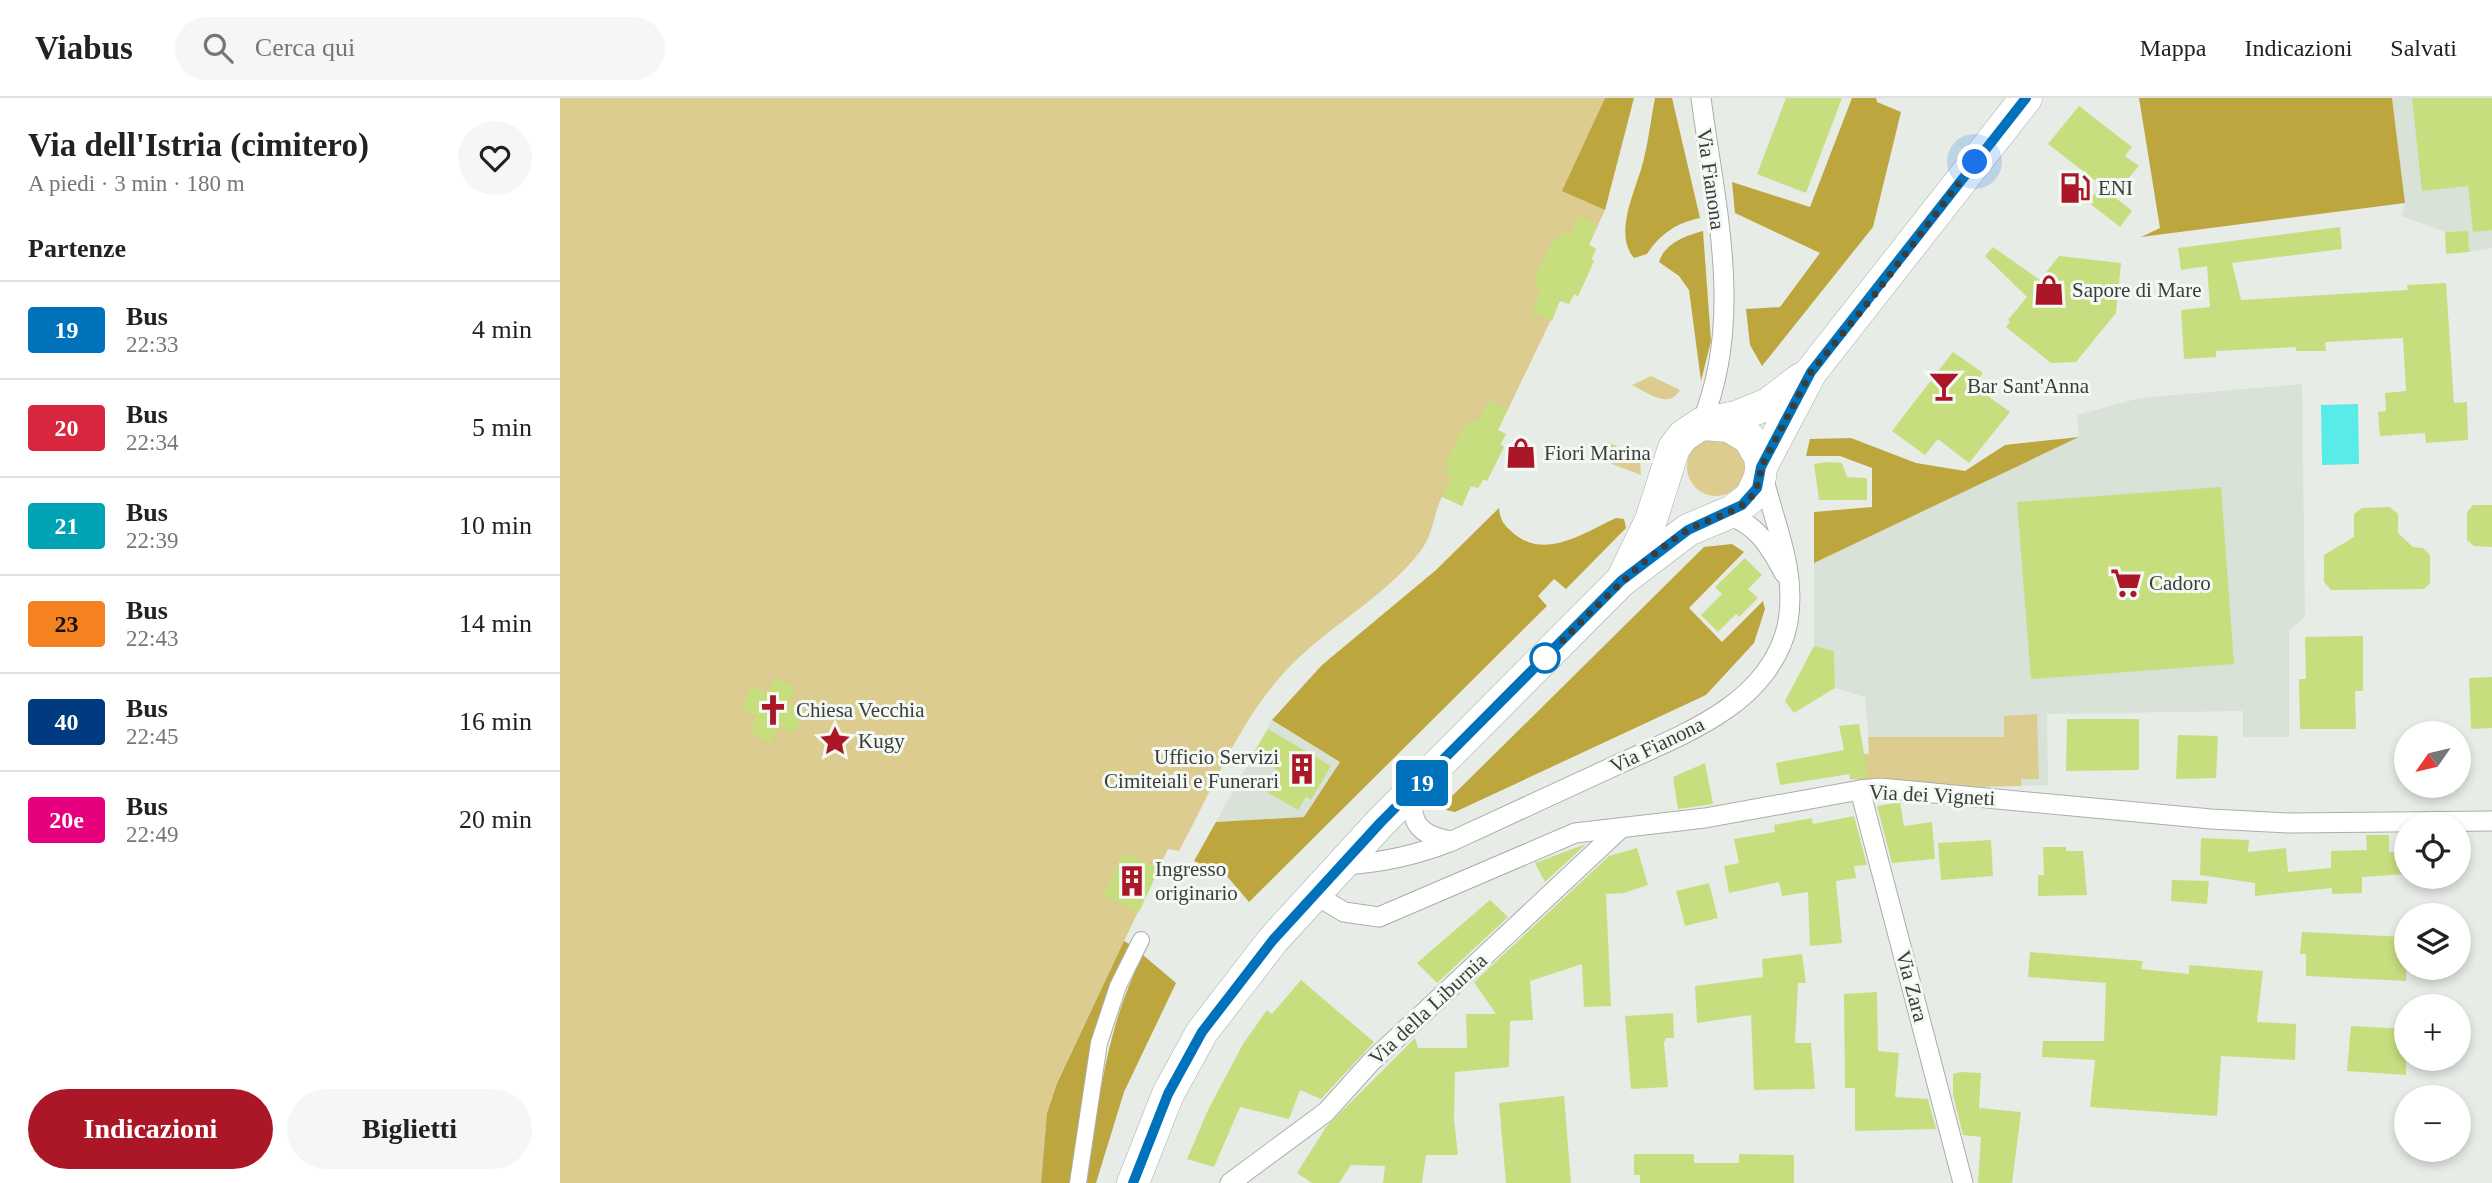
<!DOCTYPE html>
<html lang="it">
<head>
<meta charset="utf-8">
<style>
  :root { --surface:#fff; --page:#f6f6f6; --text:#222; --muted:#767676; --line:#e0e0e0; --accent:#ac1728 }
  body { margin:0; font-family:"Times New Roman",serif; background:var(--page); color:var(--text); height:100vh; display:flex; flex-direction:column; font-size:26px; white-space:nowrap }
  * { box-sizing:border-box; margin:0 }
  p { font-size:23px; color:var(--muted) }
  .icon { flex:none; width:38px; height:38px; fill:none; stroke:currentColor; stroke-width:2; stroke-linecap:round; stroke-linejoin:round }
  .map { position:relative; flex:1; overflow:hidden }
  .side { display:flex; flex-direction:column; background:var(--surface); width:560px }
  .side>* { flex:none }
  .badge { padding:0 14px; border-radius:5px; font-size:24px; line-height:46px }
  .needle { width:46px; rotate:236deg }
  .tools { position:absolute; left:1834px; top:623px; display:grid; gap:14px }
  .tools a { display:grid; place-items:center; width:77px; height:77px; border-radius:50%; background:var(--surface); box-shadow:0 4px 10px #0003; font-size:35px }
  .you { position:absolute; width:35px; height:35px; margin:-18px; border:5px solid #fff; border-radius:50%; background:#1a73e8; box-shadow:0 0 0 10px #1a73e833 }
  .map>.badge { position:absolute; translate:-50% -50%; box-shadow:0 0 0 4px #fff }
  h2 { padding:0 28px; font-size:26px; line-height:63px }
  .round { display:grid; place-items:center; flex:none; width:74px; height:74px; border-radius:37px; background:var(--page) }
  .headline { display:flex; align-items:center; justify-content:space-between; height:119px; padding:0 28px }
  h1 { font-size:33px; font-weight:600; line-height:52px }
  .button { display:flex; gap:14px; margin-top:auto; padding:14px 28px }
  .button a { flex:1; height:80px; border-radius:42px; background:var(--accent); color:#fff; font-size:28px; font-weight:600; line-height:80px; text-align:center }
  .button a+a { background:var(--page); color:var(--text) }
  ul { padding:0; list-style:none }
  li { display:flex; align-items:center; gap:21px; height:98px; padding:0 28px; border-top:2px solid var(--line) }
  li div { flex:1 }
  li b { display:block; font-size:26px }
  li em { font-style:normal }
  li .badge { min-width:77px; font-weight:700; text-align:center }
  header { display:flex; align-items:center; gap:42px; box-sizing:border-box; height:98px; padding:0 35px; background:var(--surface); border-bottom:2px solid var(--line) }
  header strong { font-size:33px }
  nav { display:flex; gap:38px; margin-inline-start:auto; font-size:24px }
  .search { width:490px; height:63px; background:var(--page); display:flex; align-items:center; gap:18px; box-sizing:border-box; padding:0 24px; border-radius:38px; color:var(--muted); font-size:26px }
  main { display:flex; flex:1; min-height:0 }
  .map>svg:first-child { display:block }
  .built { fill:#d8e2d7 }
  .green { fill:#dccc8f }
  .forest { fill:#bea63f }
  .water { fill:#59ebe8 }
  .building { fill:#c7de7f }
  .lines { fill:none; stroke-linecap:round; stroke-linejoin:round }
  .pedestrian-casing { stroke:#aaaeaa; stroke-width:18 }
  .minor-casing { stroke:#aaaeaa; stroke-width:21 }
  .primary-casing { stroke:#aaaeaa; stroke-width:33 }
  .pedestrian { stroke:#fff; stroke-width:16 }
  .minor { stroke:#fff; stroke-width:19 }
  .primary { stroke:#fff; stroke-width:32 }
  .line-casing { stroke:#fff; stroke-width:16 }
  .line { stroke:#0072bc; stroke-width:10 }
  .walk { stroke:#3c3e3c; stroke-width:7; stroke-dasharray:0 12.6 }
  .stop-dot { fill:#fff; stroke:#0072bc; stroke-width:3.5 }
  .labels { text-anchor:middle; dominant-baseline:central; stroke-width:6; stroke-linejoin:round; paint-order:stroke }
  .street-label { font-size:21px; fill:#3c3e3c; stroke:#f4f9f4 }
  .poi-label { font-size:21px; fill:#3c3e3c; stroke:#f4f9f4; text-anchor:start }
</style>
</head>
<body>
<header>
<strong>Viabus</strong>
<div class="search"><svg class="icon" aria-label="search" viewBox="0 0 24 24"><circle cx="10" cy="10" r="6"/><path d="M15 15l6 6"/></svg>Cerca qui</div>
<nav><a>Mappa</a><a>Indicazioni</a><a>Salvati</a></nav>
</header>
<main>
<section class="side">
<div class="headline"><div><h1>Via dell'Istria (cimitero)</h1><p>A piedi · 3 min · 180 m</p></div><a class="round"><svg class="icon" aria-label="heart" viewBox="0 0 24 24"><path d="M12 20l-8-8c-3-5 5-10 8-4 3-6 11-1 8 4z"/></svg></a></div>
<h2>Partenze</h2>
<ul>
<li><span class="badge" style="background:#0072bc;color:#fff">19</span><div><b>Bus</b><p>22:33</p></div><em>4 min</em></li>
<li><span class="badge" style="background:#d7263d;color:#fff">20</span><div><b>Bus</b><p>22:34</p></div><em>5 min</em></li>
<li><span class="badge" style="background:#00a3b4;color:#fff">21</span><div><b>Bus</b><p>22:39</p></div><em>10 min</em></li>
<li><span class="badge" style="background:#f58220;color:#111">23</span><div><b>Bus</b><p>22:43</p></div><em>14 min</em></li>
<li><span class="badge" style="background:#003b80;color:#fff">40</span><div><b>Bus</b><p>22:45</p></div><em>16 min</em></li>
<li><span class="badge" style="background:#e6007e;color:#fff">20e</span><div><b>Bus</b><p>22:49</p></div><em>20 min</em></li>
</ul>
<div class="button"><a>Indicazioni</a><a>Biglietti</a></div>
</section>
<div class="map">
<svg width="1932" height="1085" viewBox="0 0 1932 1085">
  <rect width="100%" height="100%" fill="#e7ece7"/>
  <g class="built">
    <path d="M1832 0H1932V150L1909 154 1907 133 1885 134 1842 118 1845 105Z"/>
    <path d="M1742 286 1745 519 1729 533V639H1683V613L1487 616 1488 687 1416 689 1290 681 1288 657 1310 655 1305 599 1275 590 1274 553 1254 548V465L1519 339 1517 317 1580 300Z"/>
    <path d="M712 622 780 664 744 719 656 724Z"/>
  </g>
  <g class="green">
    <path d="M0 0H1045L1003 92 1045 112 1029 147 1036 151 1031 162 1034 163 1018 198 1014 196 1009 206 1000 203 938 332 946 336 940 346 944 349 927 383 923 381 918 390 911 388 902 408 882 399C873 416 874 437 859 455 820 504 762 531 721 578 677 628 650 696 619 753L608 751 497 984 487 1015 481 1085H0Z"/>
    <path d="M1091 278 1120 292C1109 312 1086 294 1072 287Z"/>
    <circle cx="1156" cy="369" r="29"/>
    <path d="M1048 344 1080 361 1081 377 1052 366Z"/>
    <path d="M1477 616 1479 681H1461V688L1416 689 1290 681 1288 657 1309 656 1308 639H1444V618Z"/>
  </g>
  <g class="forest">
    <path d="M1045 0H1074L1045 112 1002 93Z"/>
    <path d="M1095 0H1112L1140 120C1116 125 1100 136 1087 156L1074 160C1052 134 1078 89 1084 60 1089 40 1091 20 1095 0Z"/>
    <path d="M1292 0H1316L1317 4 1341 14 1313 129 1202 268 1190 247 1186 211 1220 209 1260 155 1175 115 1172 84 1250 109Z"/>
    <path d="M1579 0H1832L1845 105 1581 139 1600 130Z"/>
    <path d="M1143 133 1151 243 1141 283 1129 192 1119 178 1099 164C1105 145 1125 138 1143 133Z"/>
    <path d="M1519 339 1254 465V414L1312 409V370L1280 358H1246L1250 341 1291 340 1356 365 1405 373 1445 347Z"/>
    <path d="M939 410C940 421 943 426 951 433 983 464 1023 435 1056 420L1064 421 1066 430 1006 491 994 481 978 498 987 508 689 804 666 777 634 763 656 724 744 719 780 664 712 622 762 567 876 472Z"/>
    <path d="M1172 446 1184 454 1129 510 1162 544 1203 503 1205 511 1194 545 1146 597 895 714 886 712 887 703 1144 449Z"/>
    <path d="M564 843 571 847 546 897 531 947 511 1085H481L487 1015 497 985Z"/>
    <path d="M583 857 616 885 564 994 536 1085H527C539 1003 545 932 583 857Z"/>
  </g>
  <path class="water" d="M1798 306 1799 366 1762 367 1761 307Z"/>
  <g class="building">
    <path d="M1226 0H1282L1246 95 1197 76Z"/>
    <path d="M1852 0H1932V132L1913 134 1908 88 1862 93Z"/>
    <path d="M1519 8 1572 49 1565 58 1579 68 1554 97 1488 46Z"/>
    <path d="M1541 88 1572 113 1560 129 1528 104Z"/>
    <path d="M1019 118 1037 127 1029 147 1036 151 1031 162 1034 163 1018 198 1014 196 1009 206 1000 202 992 223 972 214 981 192 974 189 978 179 975 177 993 143 996 145 1001 134 1009 138Z"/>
    <path d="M1780 129 1782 151 1672 165 1681 202 1848 192 1847 187 1886 185 1894 305 1907 304 1908 342 1866 345 1865 335 1820 338 1818 314 1826 313 1825 295 1846 293 1843 240 1765 244 1766 253H1736V249L1656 253V259L1624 261 1621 212 1650 209 1647 168 1621 172 1618 150Z"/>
    <path d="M1908 133 1909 154 1886 156 1885 134Z"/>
    <path d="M1433 149 1480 182 1499 158 1561 165 1556 215 1516 264 1491 265 1446 229 1450 224 1448 222 1467 199 1425 158Z"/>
    <path d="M1393 254 1423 275 1414 288 1450 314 1409 365 1378 341 1365 357 1332 333Z"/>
    <path d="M929 303 948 312 937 332 946 336 940 347 944 349 927 383 924 381 918 390 911 387 902 408 882 398 892 379 884 375 889 365 886 364 903 328 907 330 911 321 919 323Z"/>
    <path d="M1267 364 1282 365 1287 379 1307 380V402H1259L1254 366Z"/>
    <path d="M1661 389 1674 566 1471 581 1457 404Z"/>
    <path d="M1913 407H1932V449L1914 448 1907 442V414Z"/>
    <path d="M1830 409 1838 416V435L1853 449 1863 450 1870 457V485L1864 491 1771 492 1764 484V457L1794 439V416L1802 410Z"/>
    <path d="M1185 460 1202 477 1188 491 1198 500 1179 519 1176 516 1158 534 1141 517 1162 496 1155 489Z"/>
    <path d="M1803 538V593H1795L1796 631H1740L1739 581H1746L1745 539Z"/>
    <path d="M1254 548 1274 553 1275 590 1234 615 1225 603Z"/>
    <path d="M1932 579V630L1911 631 1909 580Z"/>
    <path d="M214 580 235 590 227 607 245 613 233 636 218 627 211 645 189 634 197 618 181 611 192 587 208 597Z"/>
    <path d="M1507 621H1579V672L1506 673Z"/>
    <path d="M1299 626 1308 679 1291 681 1290 676 1220 687 1216 665 1284 652 1279 628Z"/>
    <path d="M708 631 771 668 751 702 746 699 738 712 707 694 720 674 692 657Z"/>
    <path d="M1618 637 1658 638 1656 680 1616 681Z"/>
    <path d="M1145 665 1153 706 1118 711 1113 679Z"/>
    <path d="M1340 704 1344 728 1372 724 1375 761 1332 765 1317 708Z"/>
    <path d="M1294 718 1307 767 1294 768 1296 780 1276 783 1282 845 1250 848 1248 794 1222 798 1219 784 1169 795 1164 768 1179 765 1174 741 1215 734 1214 727 1252 720 1253 726Z"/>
    <path d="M1806 737H1829V754H1846V776L1802 779V795L1772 796V790L1695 798V785L1640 777 1641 740 1689 742 1688 754 1726 750 1728 774 1771 770V753L1807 752Z"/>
    <path d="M1431 742 1433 778 1381 782 1378 745Z"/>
    <path d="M1026 746 985 784 975 765Z"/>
    <path d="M1483 749H1506V753H1523L1527 797 1478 798V777H1484Z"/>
    <path d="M1077 750 1088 787 1064 795 1046 796 1051 908 1024 909 1022 866 970 883 973 922 950 923 949 969 895 974 894 1021 898 1057H866L862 1085H823L825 1068 791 1067 779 1085H752L737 1075 766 1029 855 940 858 950H907L906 916H936L914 884 1049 758Z"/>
    <path d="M564 755 599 771 579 814 543 797Z"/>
    <path d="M1612 782 1649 783 1647 806 1611 803Z"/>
    <path d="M1149 785 1158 820 1125 828 1116 793Z"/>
    <path d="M930 802 948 819 877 885 857 865Z"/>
    <path d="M1742 834 1846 839V883L1746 878V856H1740Z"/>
    <path d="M1470 854 1583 863 1581 871 1629 876V867L1703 873 1697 924 1736 926 1735 962 1661 958 1657 1018 1530 1009 1535 962 1482 959 1483 943H1544L1546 885 1468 879Z"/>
    <path d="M1242 856 1246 885H1238L1235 945H1251L1255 991 1194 992 1191 917 1137 925 1135 888 1203 879 1202 861Z"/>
    <path d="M741 882 814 944 761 1001 740 992 729 1021 680 1009 654 1069 627 1061 648 1012 683 946 707 912 712 916Z"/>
    <path d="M1317 894 1318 953 1339 955 1335 999 1368 1001 1376 1031 1295 1033V990H1285L1284 896Z"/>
    <path d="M1113 915 1114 940H1106L1104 945 1108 989 1071 991 1065 918Z"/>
    <path d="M1791 928 1846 931V977L1787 973Z"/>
    <path d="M1401 974 1421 975 1419 1010 1461 1014 1452 1085H1418L1421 1039 1403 1037 1393 997V976Z"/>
    <path d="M1004 998 1011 1085H946L939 1005Z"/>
    <path d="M1074 1056H1134V1065H1179V1056L1234 1057V1085H1080V1077H1074Z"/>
  </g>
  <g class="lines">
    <defs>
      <path id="pedestrian" d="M518 1085 539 945 558 888 581 842"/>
      <g id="minor">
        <path d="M1141 0C1155 107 1185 222 1141 326"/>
        <path d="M1162 416C1195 423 1209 447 1224 475"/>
        <path d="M854 692C848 725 860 738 892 743"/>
        <path d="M1300 692 1403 1085"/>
        <path d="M782 767C822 765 855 758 892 743 949 717 1005 691 1061 665 1096 649 1133 634 1165 612 1196 591 1221 561 1228 524 1237 469 1213 424 1202 373"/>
        <path d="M754 796 784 814 819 819 1015 735 1145 720 1300 692 1320 690 1651 721 1730 725 1932 723"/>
        <path d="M670 1085 766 1014 811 964 1061 730"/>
      </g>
      <g id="primary">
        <path d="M1201 369 1251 274 1466 0"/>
        <path d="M1065 476 1091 422 1114 350 1123 338 1141 326 1176 319 1208 306 1241 281"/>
        <path d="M573 1085 608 996 642 934 713 842 821 724 1061 483 1128 432 1173 413 1191 399 1200 379 1201 369 1200 359 1189 340 1169 328 1141 326"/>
      </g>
    </defs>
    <use href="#pedestrian" class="pedestrian-casing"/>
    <use href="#minor" class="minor-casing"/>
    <use href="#primary" class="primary-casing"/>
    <use href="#pedestrian" class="pedestrian"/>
    <use href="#minor" class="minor"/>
    <use href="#primary" class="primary"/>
  </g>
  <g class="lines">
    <defs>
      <path id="line" d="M573 1085 608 996 642 934 713 842 821 724 1061 483 1128 432 1182 407 1197 390 1201 369 1251 274 1466 0"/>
    </defs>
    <use href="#line" class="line-casing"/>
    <use href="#line" class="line"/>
    <path class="walk" d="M985 560C1030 516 1072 468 1125 434 1142 423 1162 419 1179 409 1194 401 1200 386 1201 369L1251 274 1315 196 1415 64"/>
  </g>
  <defs>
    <symbol id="fuel-bare" viewBox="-9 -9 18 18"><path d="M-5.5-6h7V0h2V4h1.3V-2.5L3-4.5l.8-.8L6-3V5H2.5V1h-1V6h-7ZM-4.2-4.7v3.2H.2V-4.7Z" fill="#ac1728" stroke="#f4f9f4" stroke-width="2.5" paint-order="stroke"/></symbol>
    <symbol id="shop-bare" viewBox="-9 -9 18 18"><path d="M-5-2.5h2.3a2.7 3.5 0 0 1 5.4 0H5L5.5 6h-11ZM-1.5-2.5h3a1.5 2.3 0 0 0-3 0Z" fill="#ac1728" stroke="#f4f9f4" stroke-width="2.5" paint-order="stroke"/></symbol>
    <symbol id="bar-bare" viewBox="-9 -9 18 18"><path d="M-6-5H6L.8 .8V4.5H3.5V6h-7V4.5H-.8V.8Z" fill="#ac1728" stroke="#f4f9f4" stroke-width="2.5" paint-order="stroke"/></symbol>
    <symbol id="supermarket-bare" viewBox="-9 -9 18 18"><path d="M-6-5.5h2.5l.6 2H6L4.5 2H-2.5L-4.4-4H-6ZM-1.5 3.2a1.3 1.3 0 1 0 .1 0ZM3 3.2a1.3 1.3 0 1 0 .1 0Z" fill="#ac1728" stroke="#f4f9f4" stroke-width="2.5" paint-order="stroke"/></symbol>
    <symbol id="church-bare" viewBox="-9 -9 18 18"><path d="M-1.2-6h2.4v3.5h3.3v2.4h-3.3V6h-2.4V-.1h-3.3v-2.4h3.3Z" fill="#ac1728" stroke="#f4f9f4" stroke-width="2.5" paint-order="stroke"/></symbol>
    <symbol id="sight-bare" viewBox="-9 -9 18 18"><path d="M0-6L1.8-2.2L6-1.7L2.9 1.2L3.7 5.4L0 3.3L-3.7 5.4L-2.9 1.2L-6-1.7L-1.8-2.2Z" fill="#ac1728" stroke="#f4f9f4" stroke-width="2.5" paint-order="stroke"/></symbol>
    <symbol id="building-bare" viewBox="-9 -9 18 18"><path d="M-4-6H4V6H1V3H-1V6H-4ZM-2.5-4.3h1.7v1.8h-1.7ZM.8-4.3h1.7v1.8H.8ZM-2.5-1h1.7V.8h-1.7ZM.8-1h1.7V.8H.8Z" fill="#ac1728" stroke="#f4f9f4" stroke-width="2.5" paint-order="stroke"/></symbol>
  </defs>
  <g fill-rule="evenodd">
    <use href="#fuel-bare" x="1493" y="68" width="44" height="44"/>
    <use href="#shop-bare" x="1467" y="170" width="44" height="44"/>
    <use href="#bar-bare" x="1362" y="266" width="44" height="44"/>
    <use href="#shop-bare" x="939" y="333" width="44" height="44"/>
    <use href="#supermarket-bare" x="1544" y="463" width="44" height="44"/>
    <use href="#church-bare" x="191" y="590" width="44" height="44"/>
    <use href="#sight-bare" x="253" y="621" width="44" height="44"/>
    <use href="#building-bare" x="720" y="649" width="44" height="44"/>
    <use href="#building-bare" x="550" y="761" width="44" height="44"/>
  </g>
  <circle class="stop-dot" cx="985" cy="560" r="14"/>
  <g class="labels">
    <g class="street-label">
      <text transform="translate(1151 81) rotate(82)">Via Fianona</text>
      <text transform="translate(1097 647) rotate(-26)">Via Fianona</text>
      <text transform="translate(1372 697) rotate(3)">Via dei Vigneti</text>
      <text transform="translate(1352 888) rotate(75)">Via Zara</text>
      <text transform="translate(868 911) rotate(-43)">Via della Liburnia</text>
    </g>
    <g class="poi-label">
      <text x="1538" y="90">ENI</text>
      <text x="1512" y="192">Sapore di Mare</text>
      <text x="1407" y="288">Bar Sant'Anna</text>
      <text x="984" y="355">Fiori Marina</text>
      <text x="1589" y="485">Cadoro</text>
      <text x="236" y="612">Chiesa Vecchia</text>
      <text x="298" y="643">Kugy</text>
      <text x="719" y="659" text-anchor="end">Ufficio Servizi<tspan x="719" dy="24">Cimiteiali e Funerari</tspan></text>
      <text x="595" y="771">Ingresso<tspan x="595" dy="24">originario</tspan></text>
    </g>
  </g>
</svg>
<div class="tools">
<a><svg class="needle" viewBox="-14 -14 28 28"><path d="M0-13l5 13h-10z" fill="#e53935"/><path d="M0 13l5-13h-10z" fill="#767676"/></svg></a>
<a><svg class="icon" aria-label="locate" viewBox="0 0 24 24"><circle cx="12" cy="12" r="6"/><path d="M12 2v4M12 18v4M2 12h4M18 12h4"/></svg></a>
<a><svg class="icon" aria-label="layers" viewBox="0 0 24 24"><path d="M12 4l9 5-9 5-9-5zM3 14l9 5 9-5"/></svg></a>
<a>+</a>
<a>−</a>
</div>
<div class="you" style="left:1415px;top:64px"></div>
<b class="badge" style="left:862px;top:685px;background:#0072bc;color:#fff">19</b>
</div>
</main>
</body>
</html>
